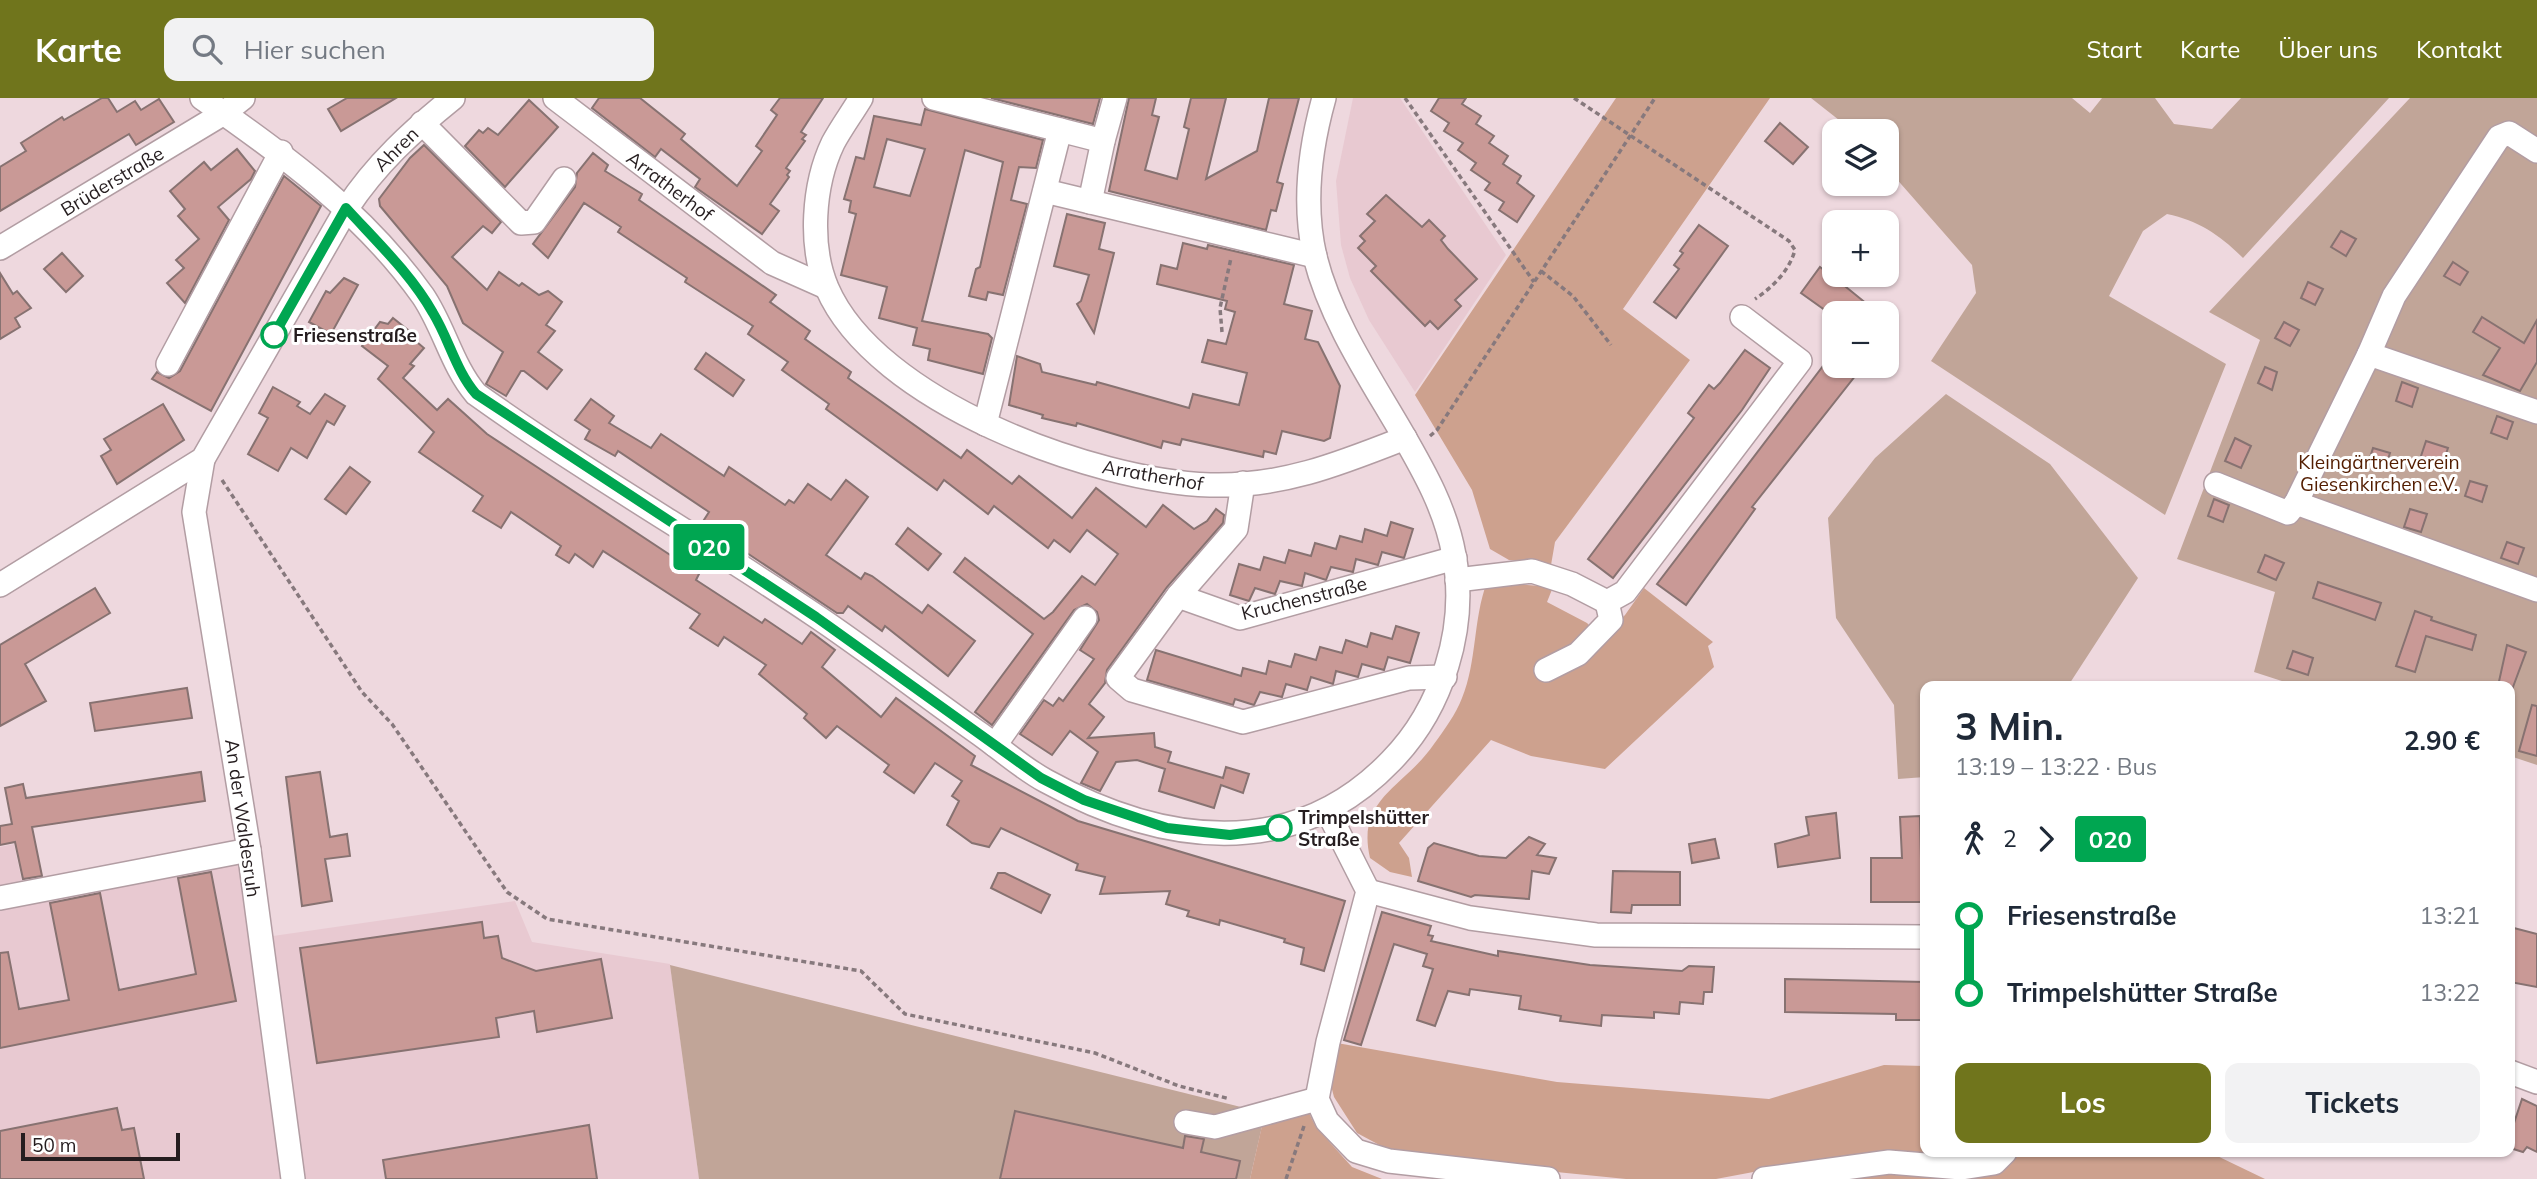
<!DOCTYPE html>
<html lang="de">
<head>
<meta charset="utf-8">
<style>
  :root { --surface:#fff; --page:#f2f2f3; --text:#1f2937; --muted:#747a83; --accent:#70751c }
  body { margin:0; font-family:Mulish,sans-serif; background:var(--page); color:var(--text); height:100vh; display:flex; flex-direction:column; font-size:26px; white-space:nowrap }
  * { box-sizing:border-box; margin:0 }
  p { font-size:23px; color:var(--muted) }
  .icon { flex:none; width:38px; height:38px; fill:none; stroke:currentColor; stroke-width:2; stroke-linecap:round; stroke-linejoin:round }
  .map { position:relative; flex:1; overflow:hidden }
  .sheet { position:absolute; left:1920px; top:583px; width:595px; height:476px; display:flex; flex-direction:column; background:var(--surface); border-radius:14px; box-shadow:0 2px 5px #0004 }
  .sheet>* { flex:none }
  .badge { padding:0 14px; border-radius:5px; font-size:24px; line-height:46px }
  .tools { position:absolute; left:1822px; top:21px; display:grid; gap:14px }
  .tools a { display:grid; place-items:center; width:77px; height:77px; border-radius:14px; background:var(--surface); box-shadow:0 2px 5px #0004; font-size:35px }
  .scale { position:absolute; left:21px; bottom:18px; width:159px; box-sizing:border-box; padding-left:7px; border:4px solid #251d1f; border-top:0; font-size:19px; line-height:24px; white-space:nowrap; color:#251d1f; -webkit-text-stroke:5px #fff; paint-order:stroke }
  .map>.badge { position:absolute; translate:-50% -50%; box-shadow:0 0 0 4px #fff }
  .legs { display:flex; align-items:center; gap:10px; height:77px; padding:0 35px; font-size:23px }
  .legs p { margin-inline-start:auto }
  .overview { display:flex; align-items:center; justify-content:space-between; height:119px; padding:0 35px }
  h1 { font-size:38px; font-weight:700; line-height:52px }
  .primary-button { display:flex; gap:14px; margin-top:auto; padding:14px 35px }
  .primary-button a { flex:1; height:80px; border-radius:14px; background:var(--accent); color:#fff; font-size:28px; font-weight:700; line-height:80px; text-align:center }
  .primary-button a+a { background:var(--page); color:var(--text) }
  ul { padding:0 35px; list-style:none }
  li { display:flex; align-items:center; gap:24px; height:77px; font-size:26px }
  li i { display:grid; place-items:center; width:10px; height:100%; margin:0 9px; background:currentColor }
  li i::after { content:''; width:18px; height:18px; margin:-9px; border:5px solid; border-radius:50%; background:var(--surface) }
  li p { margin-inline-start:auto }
  li:first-child i { background:linear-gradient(#0000 50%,currentColor 0) }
  li:last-child i { background:linear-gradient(currentColor 50%,#0000 0) }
  header { display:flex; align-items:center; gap:42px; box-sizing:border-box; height:98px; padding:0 35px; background:var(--accent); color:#fff }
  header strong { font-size:33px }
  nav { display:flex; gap:38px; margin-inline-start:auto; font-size:24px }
  .search { width:490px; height:63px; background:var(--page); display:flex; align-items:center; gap:18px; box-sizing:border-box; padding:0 24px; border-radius:14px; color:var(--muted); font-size:26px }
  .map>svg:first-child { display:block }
  .built { fill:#e8c9d1 }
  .green { fill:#c1a598 }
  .forest { fill:#cda18e }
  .building { fill:#c99996; stroke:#877271; stroke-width:2; fill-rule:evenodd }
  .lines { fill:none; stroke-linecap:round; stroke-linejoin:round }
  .minor-casing { stroke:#b29da3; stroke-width:26 }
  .path { stroke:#87797d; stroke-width:3.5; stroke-dasharray:5 3.5; stroke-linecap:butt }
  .minor { stroke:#fff; stroke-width:23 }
  .line-1-casing { stroke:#fff; stroke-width:16 }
  .line-1 { stroke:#00a651; stroke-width:10 }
  .stop-1-dot { fill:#fff; stroke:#00a651; stroke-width:3.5 }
  .labels { text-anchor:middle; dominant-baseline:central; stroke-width:6; stroke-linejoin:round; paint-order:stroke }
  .street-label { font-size:19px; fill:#251d1f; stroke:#fff }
  .stop-label { font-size:19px; font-weight:bold; fill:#251d1f; stroke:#fff; text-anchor:start }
  .park-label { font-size:19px; fill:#531d00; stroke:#fff }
</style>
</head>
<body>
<header>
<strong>Karte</strong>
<div class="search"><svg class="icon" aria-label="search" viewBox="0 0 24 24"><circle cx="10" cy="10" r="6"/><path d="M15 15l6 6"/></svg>Hier suchen</div>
<nav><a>Start</a><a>Karte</a><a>Über uns</a><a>Kontakt</a></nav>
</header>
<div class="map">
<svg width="2537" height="1081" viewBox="0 0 2537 1081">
  <rect width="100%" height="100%" fill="#eed8de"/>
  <g class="built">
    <path d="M1353 0H1400L1506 157 1415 294 1369 222 1350 180 1341 147 1336 83Z"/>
    <path d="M236 745 253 841 515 803 532 844 670 866 699 1081H0V749L14 746 23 788Z"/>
  </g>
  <g class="green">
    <path d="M1811 0H2072L2090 15 2102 0H2155L2174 26 2212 31 2241 0H2389L2243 160C2220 137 2199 123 2167 116L2143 133 2109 198 2226 266 2165 417 1931 263 1976 195 1972 167 1887 70 1886 33H1853Z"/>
    <path d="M2410 0H2537V667L2510 658V588H2297L2254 574 2275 494 2177 461 2260 242 2209 214Z"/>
    <path d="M1946 296 2050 366 2138 480 2068 588H1925V679L1898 681 1894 607 1836 520 1828 420 1875 360Z"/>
    <path d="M670 867 1265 1015 1250 1081H699Z"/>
  </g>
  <g class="forest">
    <path d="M1616 0H1770L1623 211 1690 262 1555 444 1551 467 1509 462 1490 451 1472 392 1415 297Z"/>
    <path d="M1487 484 1553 489 1547 504 1587 525 1594 532 1570 553 1533 570 1536 579 1578 565 1625 517 1644 490 1713 544 1708 548 1714 569 1605 671 1531 658 1491 642 1399 745 1409 760 1412 779 1390 774 1370 760C1356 700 1404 690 1434 646 1444 632 1456 616 1462 600 1477 564 1473 521 1487 484Z"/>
    <path d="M1337 945 1557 984 1769 1001 1884 967 1925 968V1054H1998L1994 1058 1818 1062 1716 1081H1626L1475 1066 1385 1050 1357 1035 1334 999 1329 980Z"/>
    <path d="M1308 1013 1316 1029 1352 1069 1382 1081H1250L1264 1019Z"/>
    <path d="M2015 1054H2209L2265 1081H1833Z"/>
  </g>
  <g class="building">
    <path d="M102 0H108L117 14 135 3 141 12 159 1 174 24 136 47 129 36 0 113V69L26 53 21 45 62 19 64 22Z"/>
    <path d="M347 0H396L341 33 328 11Z"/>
    <path d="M599 0H640L685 36 681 41 737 88 762 53 756 48 777 17 771 12 780 0H823L801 34 806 37 802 41 805 43 786 70 790 73 787 77 789 79 770 106 779 113 762 136 695 89 700 81 661 51 655 59 592 10Z"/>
    <path d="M991 0H1100L1093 26Z"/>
    <path d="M1129 0H1156L1152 17 1159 19 1145 72 1177 81 1189 31 1184 29 1191 0H1226L1206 81 1257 53 1269 0H1299L1277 84 1283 86 1276 113 1271 112 1266 132 1109 93Z"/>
    <path d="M1439 0H1466L1462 6 1481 18 1476 26 1494 38 1489 45 1508 58 1503 66 1521 78 1517 85 1534 98 1517 124 1499 112 1504 104 1485 92 1490 85 1471 72 1476 65 1458 52 1463 45 1444 33 1449 25 1431 13Z"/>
    <path d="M529 2 558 29 505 89 465 48 479 32 483 35 488 30 498 37Z"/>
    <path d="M925 11 1043 42 1036 70 1019 69 1011 102 1027 106 1003 197 988 194 986 202 969 198 976 171 980 169 1003 64 965 52 922 223 988 236 992 240 983 276 928 262 930 251 913 247 917 230 879 220 887 189 841 177 856 116 849 114 851 103 844 101 856 59 864 61 874 18 921 27ZM887 41 925 51 910 98 874 89Z"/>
    <path d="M1780 25 1808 49 1793 66 1765 43Z"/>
    <path d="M424 47 501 124 492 135 483 128 452 159 487 192 499 174 519 188 522 185 539 197 548 193 562 204 546 227 555 233 538 254 562 272 547 291 524 273H521L506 298 486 286 503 254 463 225 447 188 380 108 379 101 410 60Z"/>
    <path d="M237 51 255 73 251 81 218 109 229 122 185 205 167 185 184 170 176 162 199 141 178 118 185 111 170 93 204 64 211 72Z"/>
    <path d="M593 55 608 67 605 73 642 96 639 102 776 197 770 204 810 233 805 241 851 274 848 280 961 360 967 352 1012 386 1019 378 1072 420 1096 390 1146 429 1163 407 1194 431 1207 423 1216 411 1224 417 1223 425 1167 489 1107 572 1105 585 1089 606 1104 619 1088 640 1154 635 1155 649 1171 654 1168 664 1223 680 1226 669 1249 676 1243 695 1221 687 1214 710 1159 693 1165 671 1137 662 1116 664 1100 693 1081 685 1098 654 1070 633 1052 657 1020 636 1044 602 1053 608 1059 600 1063 603 1094 561 1080 552 1099 522 1097 514 1087 506 1074 512 992 627 975 614 1033 536 954 474 965 460 1044 521 1053 514 1082 478 1095 487 1118 456 1087 432 1070 454 1054 442 1048 450 994 408 988 416 944 382 937 392 826 311 829 306 782 272 788 264 748 236 753 228 685 184 687 180 618 134 621 129 584 105 548 160 533 146 575 89 577 75Z"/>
    <path d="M284 78 321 108 211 313 152 281 157 274 169 280 180 273Z"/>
    <path d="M1386 97 1422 129 1429 122 1445 138 1441 142 1448 151 1477 181 1455 202 1461 208 1438 231 1430 223 1425 228 1371 173 1376 168 1358 150 1365 143 1360 138 1375 123 1367 116Z"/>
    <path d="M1067 116 1105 125 1099 151 1114 155 1094 235 1077 206 1081 203 1089 177 1054 168Z"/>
    <path d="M1699 127 1728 148 1676 220 1654 204 1679 171 1674 167 1683 155 1680 153Z"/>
    <path d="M2341 133 2356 141 2346 158 2331 149Z"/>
    <path d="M1183 145 1207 151 1208 147 1294 167 1284 206 1312 213 1305 241 1318 244 1340 288 1330 340 1324 343 1282 333 1276 356 1264 353 1263 359 1182 341 1180 347 1163 343 1161 350 1077 325 1076 328 1042 320 1043 317 1009 307 1017 258 1040 266 1042 274 1096 287 1097 284 1115 289 1189 310 1193 296 1239 307 1247 275 1202 264 1208 242 1226 246 1235 214 1225 211 1227 203 1157 186 1161 167 1177 171Z"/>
    <path d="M62 155 83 178 66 194 44 171Z"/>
    <path d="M2453 164 2468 174 2460 187 2444 178Z"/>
    <path d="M1820 169 1846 189 1878 215H1829L1801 195Z"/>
    <path d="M0 175 13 196 17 193 31 210 15 220 20 229 0 241Z"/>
    <path d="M344 180 358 187 331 236 309 224 326 193 330 195Z"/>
    <path d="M2308 184 2323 191 2315 207 2301 200Z"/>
    <path d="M2482 219 2524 245 2537 222V264L2520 293 2483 277 2500 250 2473 234Z"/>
    <path d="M393 220 413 236 411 239 424 250 410 266 414 268 403 280 437 312 448 301 487 336 699 476 696 482 762 525 765 521 802 546 811 534 835 552 822 569 881 619 896 600 975 658 971 667 1078 723 1345 803 1324 873 1301 866 1304 850 1284 844 1285 841 1220 822 1219 827 1187 818 1189 813 1166 806 1170 793 1100 796 1105 779 1076 772 1078 766 1001 730 989 749 972 745 947 727 959 703 952 698 962 683 935 665 914 695 884 674 889 667 837 628 826 640 804 620 807 616 759 576 766 567 724 539 718 548 690 530 700 516 603 453 593 469 575 456 569 465 556 457 561 448 511 414 501 430 473 413 483 398 419 354 434 334 378 281 388 268 362 248 380 224 388 226Z"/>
    <path d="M2284 224 2299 232 2290 248 2275 240Z"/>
    <path d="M1745 252 1770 270 1742 312 1613 480 1588 461 1694 320 1688 315 1709 287 1714 291 1720 285Z"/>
    <path d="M706 255 744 282 733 298 695 271Z"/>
    <path d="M1823 268H1863L1752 409 1755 411 1686 507 1657 486Z"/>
    <path d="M2265 269 2277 274 2272 292 2258 285Z"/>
    <path d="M2402 284 2418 290 2412 309 2396 303Z"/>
    <path d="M273 289 300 304 297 308 310 316 325 296 345 308 334 327 327 323 307 360 291 350 278 373 248 356 268 320 259 315Z"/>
    <path d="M591 301 614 318 609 325 651 350 661 336 724 378 729 369 785 407 789 402 794 405 808 386 831 402 846 382 868 399 826 457 861 481 865 475 872 478 922 515 928 507 975 543 948 578 885 528 882 533 848 508 843 515H837L702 425 709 414 618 353 615 358 585 341 590 332 575 322Z"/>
    <path d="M163 306 184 342 117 386 101 358 111 352 104 341Z"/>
    <path d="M2497 318 2513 324 2507 341 2491 335Z"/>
    <path d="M2235 340 2251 348 2241 370 2225 363Z"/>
    <path d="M2426 343 2448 350 2442 368 2420 361Z"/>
    <path d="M2373 350 2390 355 2385 371 2368 366Z"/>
    <path d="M350 369 370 384 346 416 325 401Z"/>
    <path d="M2470 383 2487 388 2482 404 2465 398Z"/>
    <path d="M2214 401 2229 407 2223 424 2208 418Z"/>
    <path d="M2410 411 2427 416 2421 434 2404 429Z"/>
    <path d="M1391 424 1413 431 1404 460 1382 454 1378 467 1356 461 1353 474 1331 469 1326 482 1305 475 1302 488 1280 483 1275 496 1255 490 1249 503 1230 497 1239 466 1260 472 1264 459 1285 465 1289 452 1311 458 1315 445 1336 451 1340 438 1362 444 1365 431 1387 438Z"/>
    <path d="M908 430 941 456 928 472 896 446Z"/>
    <path d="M2507 444 2524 450 2518 466 2501 460Z"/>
    <path d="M2265 457 2284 465 2276 482 2258 474Z"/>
    <path d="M2318 484 2381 505 2375 522 2313 500Z"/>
    <path d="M95 490 110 515 25 566 46 603 0 628V547Z"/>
    <path d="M2415 513 2432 519 2431 522 2476 537 2472 552 2426 538 2415 574 2396 568Z"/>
    <path d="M1396 528 1419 535 1410 565 1388 559 1384 572 1362 566 1358 579 1336 573 1333 586 1311 579 1307 592 1286 586 1282 599 1260 594 1254 607 1235 601 1233 607 1147 582 1156 552 1241 578 1243 570 1266 576 1269 563 1291 569 1295 556 1316 562 1320 549 1342 555 1346 542 1367 549 1371 535 1392 541Z"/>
    <path d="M2507 547 2526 554 2510 597V588H2498Z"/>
    <path d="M2293 553 2313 560 2308 577 2287 570Z"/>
    <path d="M187 590 192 620 95 633 90 605Z"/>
    <path d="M2532 607 2537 608V658L2519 653Z"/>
    <path d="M201 674 205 703 32 729 42 778 23 781 15 744 0 747V728L12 726 5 690 23 686 26 700Z"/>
    <path d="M320 674 330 739 347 736 350 758 325 761 332 803 302 808 286 679Z"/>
    <path d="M1836 715 1840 760 1778 769 1775 746 1809 737 1806 719Z"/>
    <path d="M1920 718 1922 804H1871V760H1902L1900 719Z"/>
    <path d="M1529 739 1545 746 1537 757 1556 760 1549 776 1532 773 1529 801 1475 797 1471 799 1418 783 1428 750 1434 745 1479 758 1506 760Z"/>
    <path d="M1715 741 1719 760 1692 765 1689 746Z"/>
    <path d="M1613 773 1680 774V807H1632L1631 815 1611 814Z"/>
    <path d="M211 774 236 903 0 950V855L8 854 19 911 69 902 50 805 100 795 119 892 196 876 178 780Z"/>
    <path d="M998 775H1005L1050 797 1041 815 991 790Z"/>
    <path d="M1382 814 1431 828 1428 837 1433 838 1431 843 1498 858V853L1590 867 1682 873 1689 868 1714 869 1712 894H1704L1703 906 1680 904 1679 916 1654 914V920L1602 917 1601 928 1560 923 1561 918 1519 911 1521 898 1470 891 1469 897 1448 893 1435 928 1417 922 1433 871 1423 868 1427 856 1394 846 1361 947 1344 942Z"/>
    <path d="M482 824 484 840 498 838 502 860 536 873 601 861 612 920 537 934 534 913 496 920 499 939 317 965 300 850Z"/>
    <path d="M2510 829 2537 836V889L2510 884Z"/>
    <path d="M1785 881 1925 884V922H1896V916L1785 914Z"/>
    <path d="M2522 1001 2537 1008V1054L2527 1049 2523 1054 2510 1050V1030L2512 1031Z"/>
    <path d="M117 1010 122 1032 134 1030 144 1081H0V1033Z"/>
    <path d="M1015 1013 1183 1050 1185 1038 1204 1041 1201 1054 1240 1063 1236 1081H1000Z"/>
    <path d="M589 1027 597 1081H386L383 1062Z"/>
  </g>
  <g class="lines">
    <defs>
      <g id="minor">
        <path d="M202 0C284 57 364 115 423 198 444 229 452 268 476 296 585 374 702 441 813 516 870 554 924 597 980 636 1001 651 1022 670 1046 683 1160 746 1292 766 1391 663 1442 611 1468 530 1454 457 1446 412 1425 375 1402 335 1370 280 1331 222 1315 159 1303 107 1310 50 1324 0"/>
        <path d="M555 0 772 165 826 189"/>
        <path d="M861 0C852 15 841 30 833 45 813 87 809 148 827 190 876 304 1094 383 1210 387 1282 389 1339 366 1405 340"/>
        <path d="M934 0 1060 32"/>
        <path d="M422 25 521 125 534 124 564 81"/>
        <path d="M1045 93 1315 158"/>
        <path d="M1090 104 1103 43"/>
        <path d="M0 150 224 15 243 0"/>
        <path d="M2369 256 2394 198 2499 39 2509 35 2537 53"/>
        <path d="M168 266 281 54"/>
        <path d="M2537 314 2369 256 2296 405 2537 492"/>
        <path d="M985 326 1060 32 1103 43 1115 0"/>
        <path d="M203 361 194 414 249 752 293 1081"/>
        <path d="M2216 386 2288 415 2296 405"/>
        <path d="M1457 482 1532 473 1572 486 1607 504"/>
        <path d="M0 487 203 361 347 110C376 66 412 33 453 0"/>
        <path d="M1178 498 1236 431 1243 385"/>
        <path d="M1607 504 1625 494 1800 263 1742 219"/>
        <path d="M1546 572 1578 556 1611 522 1607 504"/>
        <path d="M1445 579 1409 580 1243 624 1132 592 1118 580 1178 498 1240 520 1455 460"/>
        <path d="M995 647 1085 520"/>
        <path d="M1327 712 1368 793 1328 944 1317 1001 1327 1023 1356 1053 1389 1063 1548 1081"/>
        <path d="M1368 793 1470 820 1596 837 1925 839"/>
        <path d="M0 800 249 752"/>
        <path d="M2510 974 2537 984"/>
        <path d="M1186 1024 1215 1029 1317 1001"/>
        <path d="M1764 1081 1889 1064 1961 1070 1994 1065 2005 1054"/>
      </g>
    </defs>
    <use href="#minor" class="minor-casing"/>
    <g class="path">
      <path d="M1405 0 1534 184"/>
      <path d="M1574 0 1789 143 1795 152C1789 173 1773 189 1755 201"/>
      <path d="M1541 173 1573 198 1611 247"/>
      <path d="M1222 234 1220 210 1231 160"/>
      <path d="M1430 338 1437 332 1655 0"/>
      <path d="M222 382 362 594 392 626 507 794 547 821 861 873 905 916 1095 955 1179 988 1230 1001"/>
      <path d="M1286 1081 1304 1028"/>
    </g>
    <use href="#minor" class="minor"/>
  </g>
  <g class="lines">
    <defs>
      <path id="line-1" d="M274 237 346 110C376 143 411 176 433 215 449 241 456 273 476 296L816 519 1041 680 1084 702 1167 730 1230 737 1279 730"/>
    </defs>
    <use href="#line-1" class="line-1-casing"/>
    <use href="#line-1" class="line-1"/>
  </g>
  <g class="stop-1-dot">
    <circle cx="274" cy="237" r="12"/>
    <circle cx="1279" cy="730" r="12"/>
  </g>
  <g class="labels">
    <g class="street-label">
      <text transform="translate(396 51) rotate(-45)">Ahren</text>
      <text transform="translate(112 83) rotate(-31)">Brüderstraße</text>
      <text transform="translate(670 88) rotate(37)">Arratherhof</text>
      <text transform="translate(1153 377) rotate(10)">Arratherhof</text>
      <text transform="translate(1304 500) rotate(-14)">Kruchenstraße</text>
      <text transform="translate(243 720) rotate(82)">An der Waldesruh</text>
    </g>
    <g class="stop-label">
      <text x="293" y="237">Friesenstraße</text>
      <text x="1298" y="719">Trimpelshütter<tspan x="1298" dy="22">Straße</tspan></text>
    </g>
    <g class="park-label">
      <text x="2379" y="364">Kleingärtnerverein<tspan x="2379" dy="22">Giesenkirchen e.V.</tspan></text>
    </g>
  </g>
</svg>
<div class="tools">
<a><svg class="icon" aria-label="layers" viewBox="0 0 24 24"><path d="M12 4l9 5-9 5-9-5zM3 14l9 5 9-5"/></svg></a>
<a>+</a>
<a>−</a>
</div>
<div class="scale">50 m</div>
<b class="badge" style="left:709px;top:449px;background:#00a651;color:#fff">020</b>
<section class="sheet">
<div class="overview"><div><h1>3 Min.</h1><p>13:19 – 13:22 · Bus</p></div><b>2.90 €</b></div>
<div class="legs"><svg class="icon" aria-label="walk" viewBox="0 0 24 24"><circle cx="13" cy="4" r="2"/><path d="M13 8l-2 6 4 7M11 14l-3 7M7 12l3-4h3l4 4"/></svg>2<svg class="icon" aria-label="forward" viewBox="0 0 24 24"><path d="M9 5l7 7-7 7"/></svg><b class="badge" style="background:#00a651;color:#fff">020</b></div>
<ul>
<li><i style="color:#00a651"></i><b>Friesenstraße</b><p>13:21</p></li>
<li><i style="color:#00a651"></i><b>Trimpelshütter Straße</b><p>13:22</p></li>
</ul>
<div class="primary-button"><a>Los</a><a>Tickets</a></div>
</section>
</div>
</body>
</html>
